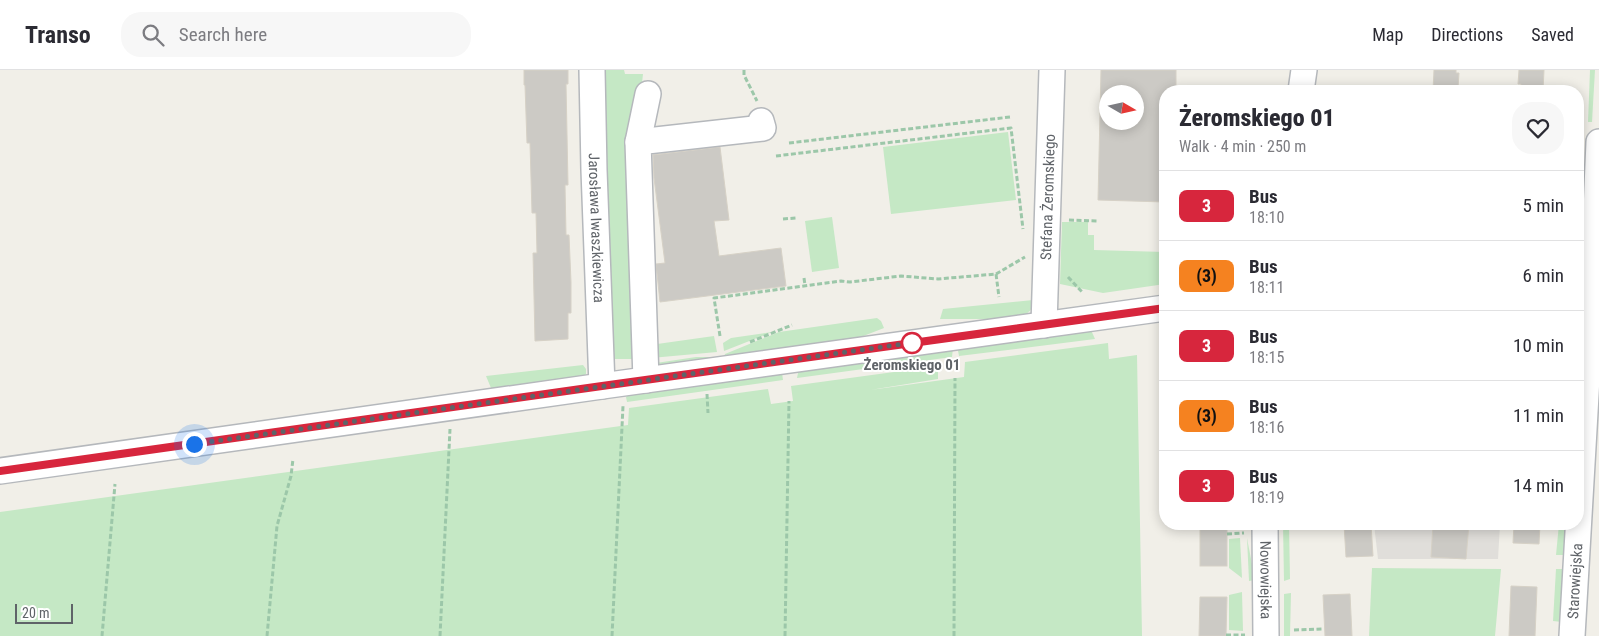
<!DOCTYPE html>
<html lang="en">
<head>
<meta charset="utf-8">
<style>
  :root { --surface:#fff; --page:#f7f7f7; --text:#2b2b33; --muted:#7c7c81; --line:#e1e1e2 }
  body { margin:0; font-family:"Roboto Condensed",sans-serif; background:var(--page); color:var(--text); height:100vh; display:flex; flex-direction:column; font-size:19px; white-space:nowrap }
  * { box-sizing:border-box; margin:0 }
  p { font-size:16px; color:var(--muted) }
  .icon { flex:none; width:28px; height:28px; fill:none; stroke:currentColor; stroke-width:2; stroke-linecap:round; stroke-linejoin:round }
  .map { position:relative; flex:1; overflow:hidden }
  .sheet { position:absolute; left:1159px; top:15px; width:425px; height:445px; display:flex; flex-direction:column; background:var(--surface); border-radius:20px; box-shadow:0 2px 12px #0003 }
  .sheet>* { flex:none }
  .badge { padding:0 10px; border-radius:8px; font-size:18px; line-height:32px }
  .needle { width:32px; rotate:99deg }
  .controls { position:absolute; left:1099px; top:15px; display:grid; gap:10px }
  .controls a { display:grid; place-items:center; width:45px; height:45px; border-radius:50%; background:var(--surface); box-shadow:0 2px 12px #0003; font-size:25px }
  .scale { position:absolute; left:15px; bottom:12px; width:58px; box-sizing:border-box; padding-left:5px; border:2px solid #5f6368; border-top:0; font-size:14px; line-height:18px; white-space:nowrap; color:#5f6368; -webkit-text-stroke:4px #fff; paint-order:stroke }
  .you { position:absolute; width:25px; height:25px; margin:-12px; border:4px solid #fff; border-radius:50%; background:#1a73e8; box-shadow:0 0 0 8px #1a73e833 }
  .map>.badge { position:absolute; translate:-50% -50%; box-shadow:0 0 0 2px #fff }
  .round { display:grid; place-items:center; flex:none; width:52px; height:52px; border-radius:20px; background:var(--page) }
  .summary { display:flex; align-items:center; justify-content:space-between; height:85px; padding:0 20px }
  h1 { font-size:24px; font-weight:800; line-height:38px }
  ul { padding:0; list-style:none }
  li { display:flex; align-items:center; gap:15px; height:70px; padding:0 20px; border-top:1px solid var(--line) }
  li div { flex:1 }
  li b { display:block; font-size:19px }
  li em { font-style:normal }
  li .badge { min-width:55px; font-weight:700; text-align:center }
  header { display:flex; align-items:center; gap:30px; box-sizing:border-box; height:70px; padding:0 25px; background:var(--surface); border-bottom:1px solid var(--line) }
  header strong { font-size:24px }
  nav { display:flex; gap:28px; margin-inline-start:auto; font-size:18px }
  .search { width:350px; height:45px; background:var(--page); display:flex; align-items:center; gap:12px; box-sizing:border-box; padding:0 18px; border-radius:20px; color:var(--muted); font-size:19px }
  .map>svg:first-child { display:block }
  .industrial { fill:#e0deda }
  .green { fill:#c5e8c5 }
  .building { fill:#cccac5; stroke:#d6d1c6; fill-rule:evenodd }
  .lines { fill:none; stroke-linecap:round; stroke-linejoin:round }
  .minor-casing { stroke:#b5b8bc; stroke-width:28 }
  .path { stroke:#9cc7a9; stroke-width:3; stroke-dasharray:5 2.5; stroke-linecap:butt }
  .minor { stroke:#fff; stroke-width:25 }
  .line-casing { stroke:#fff; stroke-width:11 }
  .line { stroke:#d7263d; stroke-width:8 }
  .walk { stroke:#5f6368; stroke-width:5; stroke-dasharray:0 9 }
  .stop-dot { fill:#fff; stroke:#d7263d; stroke-width:2.5 }
  .labels { text-anchor:middle; dominant-baseline:central; stroke-width:4; stroke-linejoin:round; paint-order:stroke }
  .street-label { font-size:15px; fill:#5f6368; stroke:#fff }
  .stop-label { font-size:15px; font-weight:bold; fill:#5f6368; stroke:#fff }
</style>
</head>
<body>
<header>
<strong>Transo</strong>
<div class="search"><svg class="icon" aria-label="search" viewBox="0 0 24 24"><circle cx="10" cy="10" r="6"/><path d="M15 15l6 6"/></svg>Search here</div>
<nav><a>Map</a><a>Directions</a><a>Saved</a></nav>
</header>
<div class="map">
<svg width="1599" height="566" viewBox="0 0 1599 566">
  <rect width="100%" height="100%" fill="#f1efe8"/>
  <path class="industrial" d="M1374 454H1500L1498 489H1378Z"/>
  <g class="green">
    <path d="M601 0H624L625 4H643L641 22 639 289H611Z"/>
    <path d="M1590 0H1595L1592 52H1588Z"/>
    <path d="M1008 62 1016 130 891 144 883 77Z"/>
    <path d="M832 147 839 198 812 202 805 151Z"/>
    <path d="M1062 152H1088V165H1094V180L1165 182V214L1103 223 1060 214Z"/>
    <path d="M1033 230C1035 241 1024 246 1015 249H940L943 239Z"/>
    <path d="M877 248 881 251 884 258 848 272 659 296 656 293 696 287H724L725 284 779 262Z"/>
    <path d="M1091 260 1095 269 959 286 957 275Z"/>
    <path d="M772 262 724 281 723 273 731 268Z"/>
    <path d="M714 266 717 282 651 288 650 275Z"/>
    <path d="M1108 273 1109 289 1137 285 1142 566H0V442L628 355 629 338 768 319 771 334 793 331 791 316 938 296V309L870 320 964 307 965 292Z"/>
    <path d="M953 278 952 287 797 308 798 303 802 301Z"/>
    <path d="M583 295 586 299V304L581 308 497 320 491 318 486 306Z"/>
    <path d="M782 303 783 310 627 332 626 327 630 324Z"/>
    <path d="M1283 454H1289L1290 509 1284 511Z"/>
    <path d="M1559 454H1568L1566 485H1556Z"/>
    <path d="M1240 468 1242 508 1229 498V469Z"/>
    <path d="M1247 468 1255 510 1249 511Z"/>
    <path d="M1372 498 1501 499 1495 566H1369Z"/>
    <path d="M1556 499H1565L1562 552 1553 551Z"/>
    <path d="M1242 522 1243 561 1229 560V525Z"/>
    <path d="M1291 523 1290 566H1284V524Z"/>
  </g>
  <g class="building">
    <path d="M524 0H568V14H566L568 115H565L566 165H569L571 212V243H568V269L535 271 533 183H537L536 143H532L530 73H527L525 15H524Z"/>
    <path d="M1101 0H1176V21H1165V132L1098 130ZM1108 24H1135V51H1108Z"/>
    <path d="M1434 0H1456V3H1459L1458 18H1455V21H1433Z"/>
    <path d="M1519 0H1544L1543 21H1521V14H1518Z"/>
    <path d="M720 77 729 150 714 151 719 186 781 178 786 216 660 232 656 194 665 193 654 108 653 85Z"/>
    <rect x="1200" y="454" width="27" height="42"/>
    <path d="M1344 454H1371L1373 486 1346 487Z"/>
    <path d="M1433 454H1469L1466 489 1431 487Z"/>
    <path d="M1514 454H1540L1539 474 1513 473Z"/>
    <path d="M1511 516 1537 517 1535 566H1509Z"/>
    <path d="M1350 524 1352 566H1325L1323 525Z"/>
    <path d="M1200 527H1227L1226 566H1199Z"/>
  </g>
  <g class="lines">
    <defs>
      <g id="minor">
        <path id="s1" d="M592 0 594 100 602 316"/>
        <path d="M1301 21 1304 0"/>
        <path d="M638 72 648 24"/>
        <path id="s2" d="M1044 255 1052 0"/>
        <path d="M646 310 638 72 763 58 761 51"/>
        <path d="M0 401 602 316 1165 238"/>
        <path id="s3" d="M1265 454 1266 566"/>
        <path id="s4" d="M1572 566 1594 187 1599 72"/>
      </g>
    </defs>
    <use href="#minor" class="minor-casing"/>
    <g class="path">
      <path d="M744 0V5L757 31"/>
      <path d="M789 73 1010 47"/>
      <path d="M776 86 1011 58 1023 159"/>
      <path d="M783 149 796 148"/>
      <path d="M1069 150 1097 151"/>
      <path d="M996 204 1025 187"/>
      <path d="M1068 207 1083 223"/>
      <path d="M804 208 805 215"/>
      <path d="M720 266 714 228 841 211 850 212 901 206 938 209 996 204 999 227"/>
      <path d="M750 272 792 255"/>
      <path d="M707 324 708 343"/>
      <path d="M1227 464 1244 463"/>
      <path d="M1294 560 1323 559"/>
      <path d="M1226 565H1245"/>
      <path d="M102 566 115 414"/>
      <path d="M267 566 277 456 291 406 293 389"/>
      <path d="M440 566 450 359"/>
      <path d="M612 566 623 336"/>
      <path d="M785 566 789 331"/>
      <path d="M954 566 955 308"/>
    </g>
    <use href="#minor" class="minor"/>
  </g>
  <g class="lines">
    <defs>
      <path id="line" d="M0 401 602 316 1165 238"/>
    </defs>
    <use href="#line" class="line-casing"/>
    <use href="#line" class="line"/>
    <path class="walk" d="M194 374 917 272 912 273"/>
  </g>
  <circle class="stop-dot" cx="912" cy="273" r="10"/>
  <g class="labels">
    <g class="street-label">
      <text stroke="none"><textPath href="#s2" startOffset="128">Stefana Żeromskiego</textPath></text>
      <text stroke="none"><textPath href="#s1" startOffset="158">Jarosława Iwaszkiewicza</textPath></text>
      <text stroke="none"><textPath href="#s3" startOffset="56">Nowowiejska</textPath></text>
      <text stroke="none"><textPath href="#s4" startOffset="55">Starowiejska</textPath></text>
    </g>
    <g class="stop-label">
      <text x="912" y="295">Żeromskiego 01</text>
    </g>
  </g>
</svg>
<div class="controls">
<a><svg class="needle" viewBox="-14 -14 28 28"><path d="M0-13l5 13h-10z" fill="#e53935"/><path d="M0 13l5-13h-10z" fill="#7c7c81"/></svg></a>
</div>
<div class="scale">20 m</div>
<div class="you" style="left:194px;top:374px"></div>
<section class="sheet">
<div class="summary"><div><h1>Żeromskiego 01</h1><p>Walk · 4 min · 250 m</p></div><a class="round"><svg class="icon" aria-label="heart" viewBox="0 0 24 24"><path d="M12 20l-8-8c-3-5 5-10 8-4 3-6 11-1 8 4z"/></svg></a></div>
<ul>
<li><span class="badge" style="background:#d7263d;color:#fff">3</span><div><b>Bus</b><p>18:10</p></div><em>5 min</em></li>
<li><span class="badge" style="background:#f58220;color:#111">(3)</span><div><b>Bus</b><p>18:11</p></div><em>6 min</em></li>
<li><span class="badge" style="background:#d7263d;color:#fff">3</span><div><b>Bus</b><p>18:15</p></div><em>10 min</em></li>
<li><span class="badge" style="background:#f58220;color:#111">(3)</span><div><b>Bus</b><p>18:16</p></div><em>11 min</em></li>
<li><span class="badge" style="background:#d7263d;color:#fff">3</span><div><b>Bus</b><p>18:19</p></div><em>14 min</em></li>
</ul>
</section>
</div>
</body>
</html>
